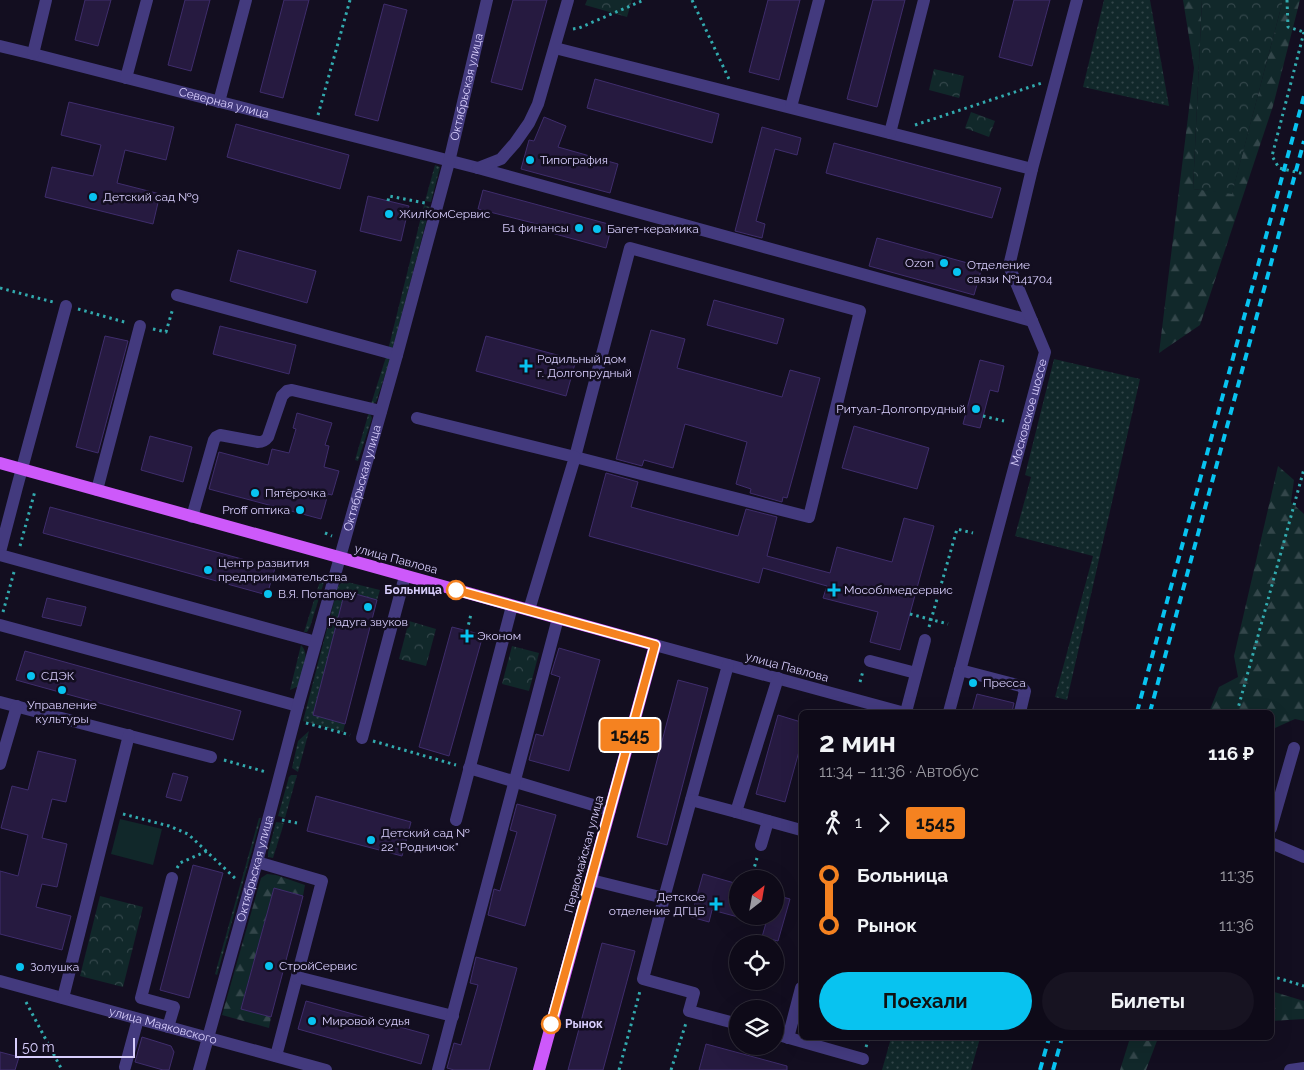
<!DOCTYPE html>
<html lang="ru">
<head>
<meta charset="utf-8">
<style>
  :root { --surface:#0e0a18; --page:#171321; --text:#f1f3f6; --muted:#9b9aa2; --line:#2e2b37; --accent:#08c3f0 }
  body { margin:0; font-family:Raleway,sans-serif; background:var(--page); color:var(--text); height:100vh; display:flex; flex-direction:column; font-size:19px; white-space:nowrap }
  * { box-sizing:border-box; margin:0 }
  p { font-size:16px; color:var(--muted) }
  .icon { flex:none; width:28px; height:28px; fill:none; stroke:currentColor; stroke-width:2; stroke-linecap:round; stroke-linejoin:round }
  .map { position:relative; flex:1; overflow:hidden }
  .details { position:absolute; left:799px; top:710px; width:475px; height:330px; display:flex; flex-direction:column; background:var(--surface); border-radius:8px; box-shadow:0 5px 20px #0002,0 0 0 1px var(--line) }
  .details>* { flex:none }
  .badge { padding:0 10px; border-radius:4px; font-size:18px; line-height:32px }
  .needle { width:32px; rotate:31deg }
  .fabs { position:absolute; left:729px; top:870px; display:grid; gap:10px }
  .fabs a { display:grid; place-items:center; width:55px; height:55px; border-radius:50%; background:var(--surface); box-shadow:0 5px 20px #0002,0 0 0 1px var(--line); font-size:25px }
  .scale { position:absolute; left:15px; bottom:12px; width:120px; box-sizing:border-box; padding-left:5px; border:2px solid #d8cefd; border-top:0; font-size:14px; line-height:18px; white-space:nowrap; color:#d8cefd; -webkit-text-stroke:4px #130e20; paint-order:stroke }
  .map>.badge { position:absolute; translate:-50% -50%; box-shadow:0 0 0 2px #fff }
  .legs { display:flex; align-items:center; gap:8px; height:55px; padding:0 20px; font-size:16px }
  .legs p { margin-inline-start:auto }
  .headline { display:flex; align-items:center; justify-content:space-between; height:85px; padding:0 20px }
  h1 { font-size:28px; font-weight:700; line-height:38px }
  .cta { display:flex; gap:10px; margin-top:auto; padding:10px 20px }
  .cta a { flex:1; height:58px; border-radius:30px; background:var(--accent); color:#111; font-size:20px; font-weight:700; line-height:58px; text-align:center }
  .cta a+a { background:var(--page); color:var(--text) }
  ul { padding:0 20px; list-style:none }
  li { display:flex; align-items:center; gap:18px; height:50px; font-size:19px }
  li i { display:grid; place-items:center; width:8px; height:100%; margin:0 6px; background:currentColor }
  li i::after { content:''; width:12px; height:12px; margin:-6px; border:4px solid; border-radius:50%; background:var(--surface) }
  li p { margin-inline-start:auto }
  li:first-child i { background:linear-gradient(#0000 50%,currentColor 0) }
  li:last-child i { background:linear-gradient(currentColor 50%,#0000 0) }
  .map>svg:first-child { display:block }
  .grass { fill:url(#grass-dots) }
  .forest { fill:url(#forest-firs) }
  .park { fill:url(#park-crowns) }
  .pitch { fill:#11282a }
  .building { fill:#261a40; stroke:#3f2d6c }
  .lines { fill:none; stroke-linecap:round; stroke-linejoin:round }
  .path { stroke:#32aaae; stroke-width:3; stroke-dasharray:2.5 4; stroke-linecap:butt }
  .minor { stroke:#433a7e; stroke-width:12 }
  .major { stroke:#cd59fa; stroke-width:12 }
  .rail { stroke:#08c3f0; stroke-width:4; stroke-dasharray:8 6; stroke-linecap:butt }
  .line-1-casing { stroke:#fff; stroke-width:11 }
  .line-1 { stroke:#f58220; stroke-width:8 }
  .poi-dot { fill:#08c3f0; stroke:#130e20; stroke-width:2 }
  .stop-1-dot { fill:#fff; stroke:#f58220; stroke-width:2.5 }
  .labels { text-anchor:middle; dominant-baseline:central; stroke-width:5; stroke-linejoin:round; paint-order:stroke }
  .street-label { font-size:12px; fill:#d8cefd; stroke:#130e20 }
  .poi-label { font-size:12px; fill:#d8cefd; stroke:#130e20; text-anchor:start }
  .stop-label { font-size:12px; font-weight:bold; fill:#d8cefd; stroke:#130e20; text-anchor:end }
</style>
</head>
<body>
<div class="map">
<svg width="1304" height="1070" viewBox="0 0 1304 1070">
  <defs>
    <pattern id="grass-dots" width="8" height="8" patternUnits="userSpaceOnUse" patternTransform="scale(1.25)"><rect width="8" height="8" fill="#11282a"/><path d="M2 2h.1M6 6h.1" fill="none" stroke="#33464a" stroke-width="1.8" stroke-linecap="round"/></pattern>
    <pattern id="forest-firs" width="22" height="20" patternUnits="userSpaceOnUse" patternTransform="scale(1.25)"><rect width="22" height="20" fill="#11282a"/><path d="M5 1l3.5 6h-7zM16 11l3.5 6h-7z" fill="#33464a"/></pattern>
    <pattern id="park-crowns" width="20" height="18" patternUnits="userSpaceOnUse" patternTransform="scale(1.25)"><rect width="20" height="18" fill="#11282a"/><path d="M2 6a3 3 0 1 1 6 0M12 15a3 3 0 1 1 6 0" fill="none" stroke="#33464a"/></pattern>
  </defs>
  <rect width="100%" height="100%" fill="#130e20"/>
  <g class="grass">
    <path d="M1104 0H1150L1169 106 1083 87Z"/>
    <path d="M435 165 440 167 431 202 425 201Z"/>
    <path d="M424 205 430 207 393 348 388 350Z"/>
    <path d="M386 357 390 360 376 402 371 404Z"/>
    <path d="M1054 359 1140 379 1067 700 1055 697 1093 556 1015 536 1031 477 1025 475Z"/>
    <path d="M369 412 372 418 358 461 355 460Z"/>
    <path d="M322 575 325 576V579L310 627 307 632H304Z"/>
    <path d="M343 581 380 590 377 600 345 592 313 715 345 724 343 732 303 721 338 586Z"/>
    <path d="M301 645C311 655 302 673 299 686L290 690Z"/>
    <path d="M309 731 298 772 292 768 298 741Z"/>
    <path d="M291 775H297L285 818 278 816 289 777Z"/>
    <path d="M259 818H261L217 975 215 974Z"/>
    <path d="M276 822 284 823 273 858 268 857V852Z"/>
    <path d="M891 1038H980L971 1070H882Z"/>
  </g>
  <g class="forest">
    <path d="M1183 0H1202L1193 189 1232 193 1283 0H1300L1273 106 1200 325 1159 353 1194 68Z"/>
    <path d="M1278 466 1294 480 1291 502 1304 514V721L1295 719 1275 728 1271 733V712H1209L1219 687 1238 677 1234 656Z"/>
    <path d="M267 874 276 875 305 885 303 896 274 888 241 1009 271 1017 269 1028 222 1015 261 878Z"/>
    <path d="M1271 991 1304 1001V1019L1271 1021Z"/>
    <path d="M1130 1038H1158L1146 1070H1120Z"/>
  </g>
  <g class="park">
    <path d="M587 0H632L627 17 585 5Z"/>
    <path d="M1202 0H1283L1232 194 1193 189Z"/>
    <path d="M934 69 964 76 959 98 929 90Z"/>
    <path d="M971 112 995 121 989 137 965 128Z"/>
    <path d="M409 621 436 629 426 666 399 659Z"/>
    <path d="M512 646 539 653 529 691 502 684Z"/>
    <path d="M100 896 143 907 123 987 80 976Z"/>
  </g>
  <path class="pitch" d="M120 819 162 829 153 865 111 854Z"/>
  <g class="building">
    <path d="M85 0H111L98 46 75 40Z"/>
    <path d="M185 0H210L191 71 168 65Z"/>
    <path d="M284 0H309L283 98 260 92Z"/>
    <path d="M513 0H547L522 90 491 82Z"/>
    <path d="M768 0H800L779 80 749 72Z"/>
    <path d="M873 0H905L877 107 847 99Z"/>
    <path d="M1014 0H1050L1032 66 999 57Z"/>
    <path d="M384 4 407 10 378 121 355 115Z"/>
    <path d="M595 79 719 114 712 143 587 108Z"/>
    <path d="M69 102 174 127 166 160 125 150 117 183 160 194 153 224 45 197 52 167 93 176 101 145 61 135Z"/>
    <path d="M544 117 566 126 558 147 618 164 610 193 521 169 529 140 534 141Z"/>
    <path d="M236 124 349 155 340 189 227 157Z"/>
    <path d="M762 127 801 138 797 155 775 149 756 221 765 224 762 238 735 231Z"/>
    <path d="M834 143 1001 188 992 218 826 173Z"/>
    <path d="M483 190 612 225 606 248 548 232 549 227 478 209Z"/>
    <path d="M368 196 409 206 401 241 360 231Z"/>
    <path d="M877 238 982 267 974 295 869 266Z"/>
    <path d="M238 250 316 271 307 303 230 281Z"/>
    <path d="M714 300 784 319 777 344 707 325Z"/>
    <path d="M220 326 296 345 289 374 213 354Z"/>
    <path d="M651 330 685 339 677 368 782 397 790 370 820 378 787 498 783 497 782 502 750 493 751 489 736 484 747 442 685 424 673 468 644 460 642 466 616 459Z"/>
    <path d="M105 336 128 341 98 453 76 447Z"/>
    <path d="M486 336 576 360 566 396 476 371Z"/>
    <path d="M980 360 1004 366 998 392 990 390 980 428 963 424Z"/>
    <path d="M297 413 332 423 325 445 329 446 324 467 339 471 332 495 328 494 321 519 209 489 219 452 268 465 272 449 289 453 296 429 293 428Z"/>
    <path d="M854 426 929 448 917 489 842 468Z"/>
    <path d="M150 436 192 447 183 482 141 470Z"/>
    <path d="M606 473 638 482 631 507 738 536 746 509 777 517 767 556 830 573 837 547 892 562 904 518 934 526 900 650 870 642 878 612 823 598 827 586 763 568 759 583 589 536Z"/>
    <path d="M50 507 275 568 267 595 43 533Z"/>
    <path d="M345 591 377 600 345 724 313 715Z"/>
    <path d="M47 598 86 607 81 626 42 617Z"/>
    <path d="M452 627 483 635 449 756 419 747Z"/>
    <path d="M559 648 600 660 569 771 529 760 536 734 543 736 560 677 551 674Z"/>
    <path d="M25 651 241 711 233 740 16 680Z"/>
    <path d="M678 680 708 688 667 845 637 837Z"/>
    <path d="M977 694 1014 703 1012 712H972Z"/>
    <path d="M778 715 801 722V744L785 802 756 794Z"/>
    <path d="M38 751 76 760 66 802 52 799 42 838 67 844 57 887 42 884 36 907 71 916 62 950 0 934V871L18 876 28 835 1 828 12 786 28 790Z"/>
    <path d="M173 773 188 777 181 801 166 797Z"/>
    <path d="M316 796 411 822 402 856 307 831Z"/>
    <path d="M517 804 556 815 525 926 488 915 494 889 500 891 517 832 510 830Z"/>
    <path d="M193 865 223 873 189 998 160 990Z"/>
    <path d="M703 874 738 884V917L712 910 709 922 691 917Z"/>
    <path d="M274 888 303 896 271 1017 241 1009Z"/>
    <path d="M775 895 790 899 778 941 762 937 768 916H775Z"/>
    <path d="M602 943 635 951 630 970 603 1070H568Z"/>
    <path d="M476 957 517 968 489 1070H454L447 1068 454 1043 461 1045 478 985 470 983Z"/>
    <path d="M306 1001 429 1035 421 1064 298 1029Z"/>
    <path d="M142 1037 171 1046 174 1052 169 1070H163L135 1062Z"/>
    <path d="M706 1044 787 1066V1070H699Z"/>
    <path d="M0 1052 19 1057 15 1070H0Z"/>
  </g>
  <g class="lines">
    <g class="path">
      <path d="M692 0 729 79"/>
      <path d="M1287 0 1288 27 1304 32"/>
      <path d="M573 29 579 28 644 0"/>
      <path d="M1304 32 1272 156 1279 168 1304 174"/>
      <path d="M318 115 350 0"/>
      <path d="M915 125 1042 83"/>
      <path d="M388 201 389 196 425 203"/>
      <path d="M0 288 53 302"/>
      <path d="M78 309 128 323"/>
      <path d="M153 329 166 332 173 308"/>
      <path d="M983 416 1004 421"/>
      <path d="M325 533 332 536"/>
      <path d="M20 546 35 491"/>
      <path d="M3 612 14 572"/>
      <path d="M910 614 948 624"/>
      <path d="M929 627 957 529 973 533"/>
      <path d="M467 631 471 614"/>
      <path d="M860 682 863 671"/>
      <path d="M1237 712 1304 469"/>
      <path d="M306 723 350 735"/>
      <path d="M373 741 456 765"/>
      <path d="M224 760 266 772"/>
      <path d="M123 814 169 826 188 834 237 880"/>
      <path d="M282 820 297 823"/>
      <path d="M177 868 180 863 207 851"/>
      <path d="M751 879 757 858"/>
      <path d="M1271 976 1304 986"/>
      <path d="M26 1002 62 1070"/>
      <path d="M866 1047 869 1038"/>
      <path d="M619 1070 640 991"/>
      <path d="M671 1070 686 1023"/>
    </g>
    <g class="minor">
      <path id="s1" d="M0 46 33 54 478 168 1032 321"/>
      <path d="M555 48 1032 169"/>
      <path d="M33 54 46 0"/>
      <path d="M126 78 147 0"/>
      <path d="M219 102 246 0"/>
      <path d="M791 107 819 0"/>
      <path d="M890 133 924 0"/>
      <path d="M478 168 501 159 515 143 529 123 538 104 568 0"/>
      <path d="M630 248 860 311 809 517 575 457Z"/>
      <path d="M177 295 397 355"/>
      <path d="M417 418 575 457 529 610"/>
      <path d="M97 490 140 326"/>
      <path d="M192 517 214 440 216 437 220 435 258 442C263 442 265 441 268 437L282 396 287 391 292 390 381 411"/>
      <path d="M0 552 17 487 66 306"/>
      <path d="M0 555 316 642"/>
      <path d="M0 625 298 706"/>
      <path d="M655 645 901 712"/>
      <path d="M870 661 916 673"/>
      <path d="M728 665 664 898 643 979 694 993 689 1011 738 1024"/>
      <path d="M960 670 1021 686 1025 691 1020 712"/>
      <path d="M778 678 736 812 801 830"/>
      <path d="M0 702 211 757"/>
      <path d="M906 712 925 640"/>
      <path id="s2" d="M949 712 1045 352 1009 266 1032 169 1077 0"/>
      <path d="M362 738 405 576"/>
      <path d="M0 764 17 706"/>
      <path d="M469 768 610 810"/>
      <path d="M691 800 736 812"/>
      <path d="M456 820 512 606"/>
      <path d="M1271 828 1294 748"/>
      <path d="M1271 843 1304 857"/>
      <path d="M761 845 768 821"/>
      <path d="M257 862 322 881 276 1056"/>
      <path d="M591 880 664 898"/>
      <path d="M297 977 453 1016"/>
      <path id="s3" d="M0 981 326 1070"/>
      <path d="M63 998 129 735"/>
      <path d="M168 1027 174 1007 141 998 172 878"/>
      <path d="M775 1034 863 1059"/>
      <path d="M788 1038 801 988"/>
      <path d="M125 1067 138 1019"/>
      <path id="s4" d="M199 1070 257 862 298 706 397 355 449 162 487 0"/>
      <path d="M438 1070 558 618"/>
      <path d="M1290 1070 1304 1068"/>
    </g>
    <path class="major" d="M0 463 655 645 539 1070"/>
    <g class="rail">
      <path d="M1137 712 1304 96"/>
      <path d="M1150 712 1304 141"/>
      <path d="M1040 1070 1049 1038"/>
      <path d="M1053 1070 1062 1038"/>
    </g>
  </g>
  <g class="lines">
    <defs>
      <path id="line-1" d="M456 590 655 645 551 1024"/>
    </defs>
    <use href="#line-1" class="line-1-casing"/>
    <use href="#line-1" class="line-1"/>
  </g>
  <g class="poi-dot">
    <circle cx="530" cy="160" r="5"/>
    <circle cx="93" cy="197" r="5"/>
    <circle cx="389" cy="214" r="5"/>
    <circle cx="579" cy="228" r="5"/>
    <circle cx="597" cy="229" r="5"/>
    <circle cx="944" cy="263" r="5"/>
    <circle cx="957" cy="272" r="5"/>
    <path d="M523.5 358.5h5v5h5v5h-5v5h-5v-5h-5v-5h5z"/>
    <circle cx="976" cy="409" r="5"/>
    <circle cx="255" cy="493" r="5"/>
    <circle cx="300" cy="510" r="5"/>
    <circle cx="208" cy="570" r="5"/>
    <path d="M831.5 582.5h5v5h5v5h-5v5h-5v-5h-5v-5h5z"/>
    <circle cx="268" cy="594" r="5"/>
    <circle cx="368" cy="607" r="5"/>
    <path d="M464.5 628.5h5v5h5v5h-5v5h-5v-5h-5v-5h5z"/>
    <circle cx="31" cy="676" r="5"/>
    <circle cx="973" cy="683" r="5"/>
    <circle cx="62" cy="690" r="5"/>
    <circle cx="371" cy="840" r="5"/>
    <path d="M713.5 896.5h5v5h5v5h-5v5h-5v-5h-5v-5h5z"/>
    <circle cx="269" cy="966" r="5"/>
    <circle cx="20" cy="967" r="5"/>
    <circle cx="312" cy="1021" r="5"/>
  </g>
  <g class="stop-1-dot">
    <circle cx="456" cy="590" r="9"/>
    <circle cx="551" cy="1024" r="9"/>
  </g>
  <g class="labels">
    <g class="street-label">
      <text stroke="none"><textPath href="#s4" startOffset="1019">Октябрьская улица</textPath></text>
      <text stroke="none"><textPath href="#s1" startOffset="231">Северная улица</textPath></text>
      <text stroke="none"><textPath href="#s2" startOffset="310">Московское шоссе</textPath></text>
      <text stroke="none"><textPath href="#s4" startOffset="614">Октябрьская улица</textPath></text>
      <text transform="translate(396 559) rotate(15)">улица Павлова</text>
      <text transform="translate(787 667) rotate(15)">улица Павлова</text>
      <text transform="translate(584 854) rotate(-75)">Первомайская улица</text>
      <text stroke="none"><textPath href="#s4" startOffset="209">Октябрьская улица</textPath></text>
      <text stroke="none"><textPath href="#s3" startOffset="169">улица Маяковского</textPath></text>
    </g>
    <g class="poi-label">
      <text x="540" y="160">Типография</text>
      <text x="103" y="197">Детский сад №9</text>
      <text x="399" y="214">ЖилКомСервис</text>
      <text x="569" y="228" text-anchor="end">Б1 финансы</text>
      <text x="607" y="229">Багет-керамика</text>
      <text x="934" y="263" text-anchor="end">Ozon</text>
      <text x="967" y="265">Отделение<tspan x="967" dy="14">связи №141704</tspan></text>
      <text x="537" y="359">Родильный дом<tspan x="537" dy="14">г. Долгопрудный</tspan></text>
      <text x="966" y="409" text-anchor="end">Ритуал-Долгопрудный</text>
      <text x="265" y="493">Пятёрочка</text>
      <text x="290" y="510" text-anchor="end">Proff оптика</text>
      <text x="218" y="563">Центр развития<tspan x="218" dy="14">предпринимательства</tspan></text>
      <text x="844" y="590">Мособлмедсервис</text>
      <text x="278" y="594">В.Я. Потапову</text>
      <text x="368" y="622" text-anchor="middle">Радуга звуков</text>
      <text x="477" y="636">Эконом</text>
      <text x="41" y="676">СДЭК</text>
      <text x="983" y="683">Пресса</text>
      <text x="62" y="705" text-anchor="middle">Управление<tspan x="62" dy="14">культуры</tspan></text>
      <text x="381" y="833">Детский сад №<tspan x="381" dy="14">22 "Родничок"</tspan></text>
      <text x="705" y="897" text-anchor="end">Детское<tspan x="705" dy="14">отделение ДГЦБ</tspan></text>
      <text x="279" y="966">СтройСервис</text>
      <text x="30" y="967">Золушка</text>
      <text x="322" y="1021">Мировой судья</text>
    </g>
    <g class="stop-label">
      <text x="442" y="590">Больница</text>
      <text x="565" y="1024" text-anchor="start">Рынок</text>
    </g>
  </g>
</svg>
<div class="fabs">
<a><svg class="needle" viewBox="-14 -14 28 28"><path d="M0-13l5 13h-10z" fill="#e53935"/><path d="M0 13l5-13h-10z" fill="#9b9aa2"/></svg></a>
<a><svg class="icon" aria-label="locate" viewBox="0 0 24 24"><circle cx="12" cy="12" r="6"/><path d="M12 2v4M12 18v4M2 12h4M18 12h4"/></svg></a>
<a><svg class="icon" aria-label="layers" viewBox="0 0 24 24"><path d="M12 4l9 5-9 5-9-5zM3 14l9 5 9-5"/></svg></a>
</div>
<div class="scale">50 m</div>
<b class="badge" style="left:630px;top:735px;background:#f58220;color:#111">1545</b>
<section class="details">
<div class="headline"><div><h1>2 мин</h1><p>11:34 – 11:36 · Автобус</p></div><b>116 ₽</b></div>
<div class="legs"><svg class="icon" aria-label="walk" viewBox="0 0 24 24"><circle cx="13" cy="4" r="2"/><path d="M13 8l-2 6 4 7M11 14l-3 7M7 12l3-4h3l4 4"/></svg>1<svg class="icon" aria-label="forward" viewBox="0 0 24 24"><path d="M9 5l7 7-7 7"/></svg><b class="badge" style="background:#f58220;color:#111">1545</b></div>
<ul>
<li><i style="color:#f58220"></i><b>Больница</b><p>11:35</p></li>
<li><i style="color:#f58220"></i><b>Рынок</b><p>11:36</p></li>
</ul>
<div class="cta"><a>Поехали</a><a>Билеты</a></div>
</section>
</div>
</body>
</html>
